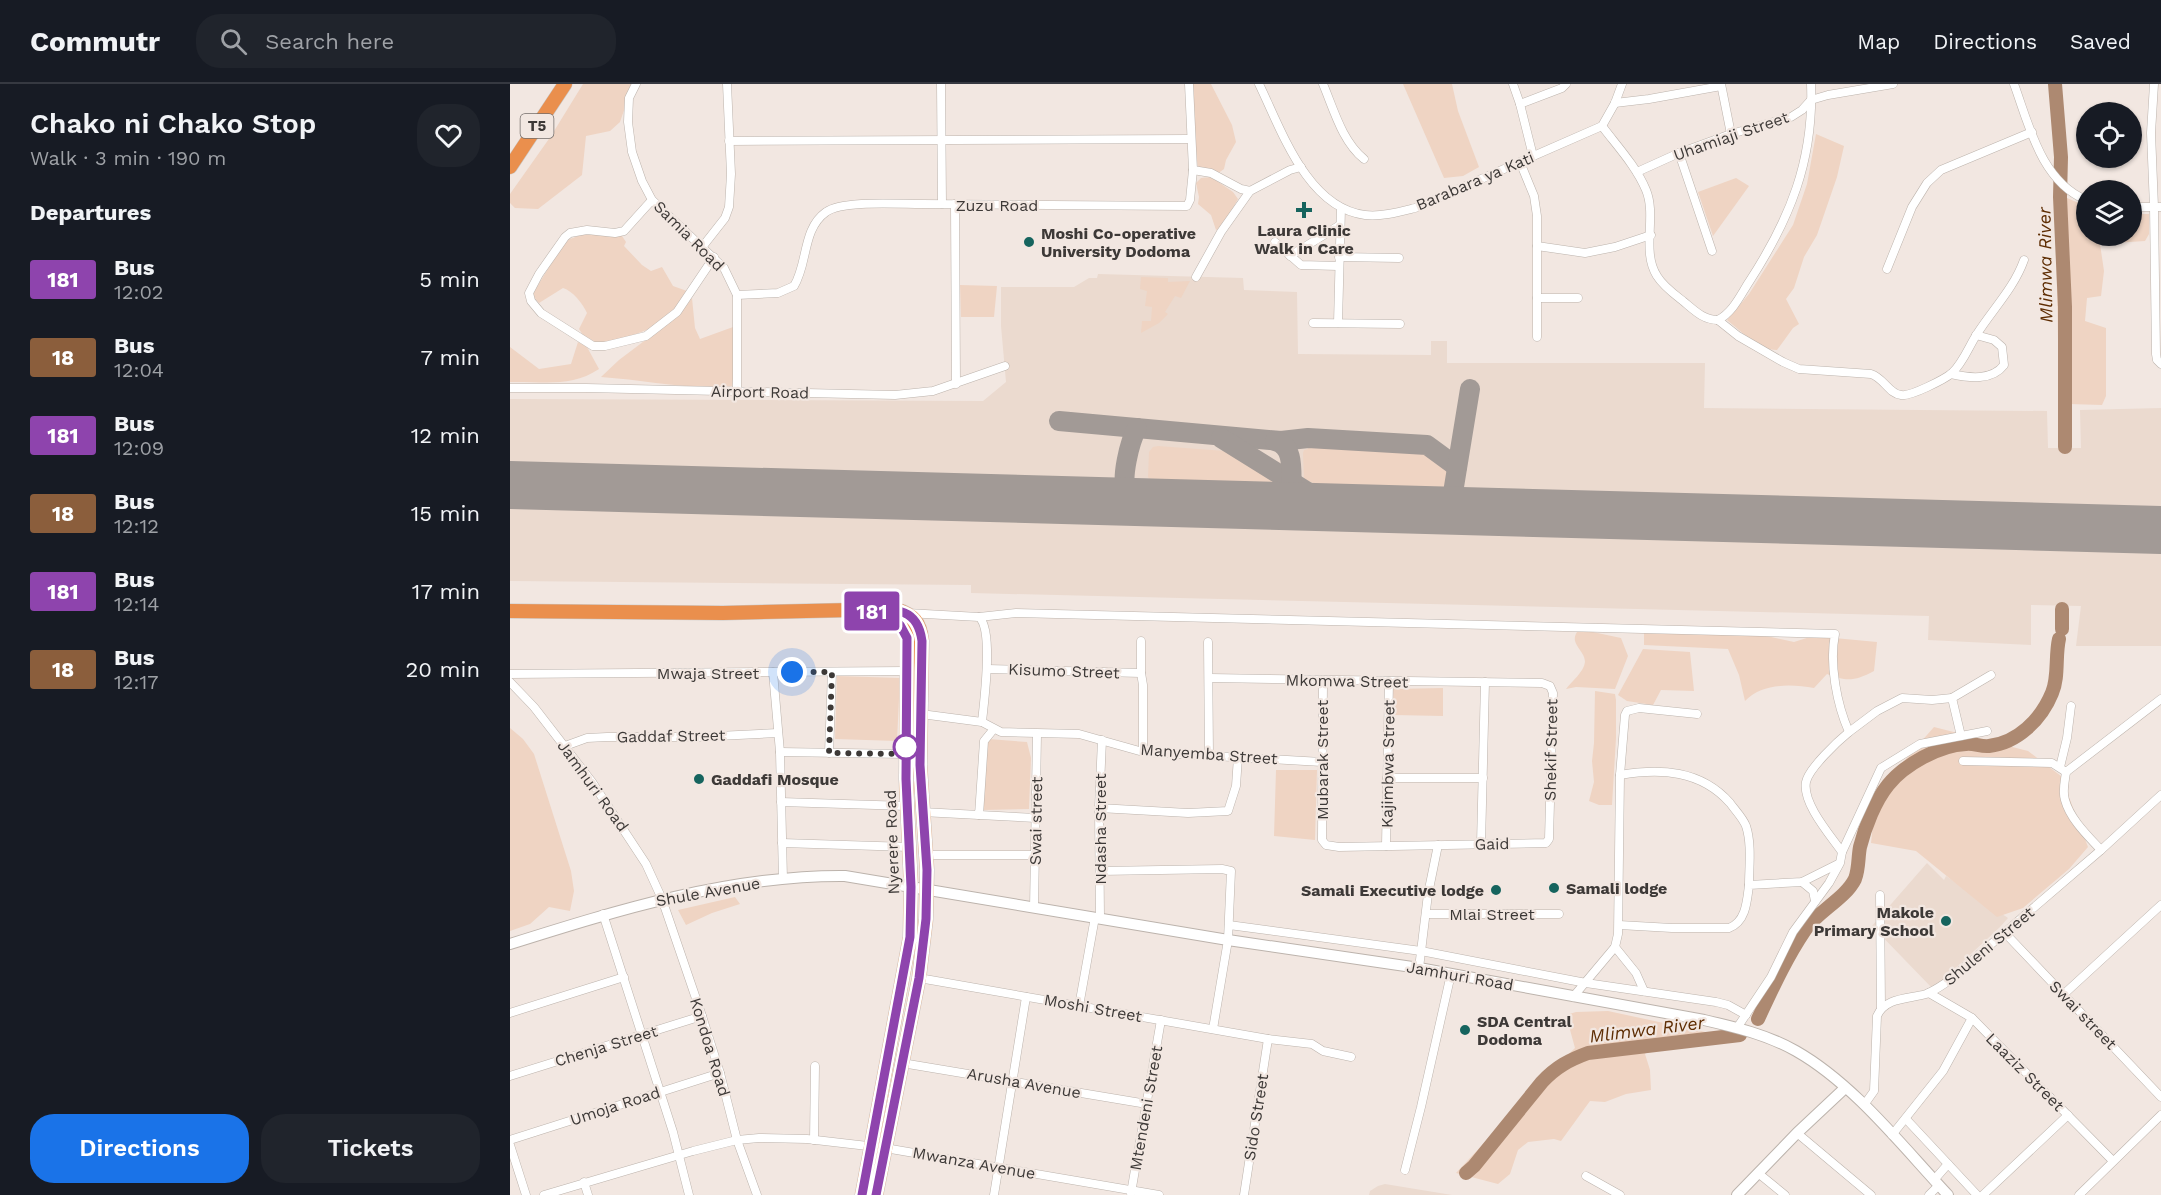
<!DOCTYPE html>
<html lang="en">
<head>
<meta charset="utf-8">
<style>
  :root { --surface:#171b24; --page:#20242c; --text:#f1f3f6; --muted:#9ea1a6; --line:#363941; --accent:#1a73e8 }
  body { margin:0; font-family:"Work Sans",sans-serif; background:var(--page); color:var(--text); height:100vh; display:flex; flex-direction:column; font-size:22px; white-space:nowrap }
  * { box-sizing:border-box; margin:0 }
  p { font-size:20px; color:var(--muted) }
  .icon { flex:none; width:33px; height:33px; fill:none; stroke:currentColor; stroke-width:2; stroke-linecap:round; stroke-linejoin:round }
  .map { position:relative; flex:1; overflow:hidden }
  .drawer { display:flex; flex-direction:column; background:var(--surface); width:510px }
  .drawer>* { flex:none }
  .badge { padding:0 12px; border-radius:4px; font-size:21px; line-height:39px }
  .fabs { position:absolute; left:1566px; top:18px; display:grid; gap:12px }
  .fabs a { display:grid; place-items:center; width:66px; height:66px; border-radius:50%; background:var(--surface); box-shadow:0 2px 4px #0004; font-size:30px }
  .you { position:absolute; width:30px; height:30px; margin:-15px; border:4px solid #fff; border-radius:50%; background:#1a73e8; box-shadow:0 0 0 9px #1a73e833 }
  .map>.badge { position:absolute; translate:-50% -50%; box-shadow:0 0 0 3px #fff }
  h2 { padding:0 30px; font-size:22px; line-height:54px }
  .round { display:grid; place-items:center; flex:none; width:63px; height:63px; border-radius:24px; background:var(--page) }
  .headline { display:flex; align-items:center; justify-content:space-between; height:102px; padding:0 30px }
  h1 { font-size:28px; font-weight:600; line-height:45px }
  .primary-button { display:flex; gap:12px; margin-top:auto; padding:12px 30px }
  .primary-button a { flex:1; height:69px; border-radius:24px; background:var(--accent); color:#fff; font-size:24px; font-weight:600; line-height:69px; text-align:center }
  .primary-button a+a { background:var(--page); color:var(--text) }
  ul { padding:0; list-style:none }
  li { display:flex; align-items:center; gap:18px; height:78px; padding:0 30px }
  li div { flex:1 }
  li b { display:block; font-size:22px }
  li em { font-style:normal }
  li .badge { min-width:66px; font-weight:700; text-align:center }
  header { display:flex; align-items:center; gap:36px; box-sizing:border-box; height:84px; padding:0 30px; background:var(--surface); border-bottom:2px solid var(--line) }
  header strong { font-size:28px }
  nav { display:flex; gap:33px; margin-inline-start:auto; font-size:21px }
  .search { width:420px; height:54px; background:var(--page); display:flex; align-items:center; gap:15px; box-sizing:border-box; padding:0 21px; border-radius:24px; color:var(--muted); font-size:22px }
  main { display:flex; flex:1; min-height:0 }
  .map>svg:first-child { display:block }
  .built { fill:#ebdacf }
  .green { fill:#efd4c3 }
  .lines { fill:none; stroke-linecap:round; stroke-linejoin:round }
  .river { stroke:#ad8971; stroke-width:14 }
  .taxiway { stroke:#a29a96; stroke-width:20 }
  .runway { stroke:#a29a96; stroke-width:48 }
  .street-casing { stroke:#bcb3ac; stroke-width:9 }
  .secondary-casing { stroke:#bcb3ac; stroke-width:12 }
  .highway-casing { stroke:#c9c8c7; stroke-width:15 }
  .street { stroke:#fff; stroke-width:8 }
  .secondary { stroke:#fff; stroke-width:10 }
  .highway { stroke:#ea8f4d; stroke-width:14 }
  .line-casing { stroke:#fff; stroke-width:14 }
  .line { stroke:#8e44ad; stroke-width:9 }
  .walk { stroke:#3d3937; stroke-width:6; stroke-dasharray:0 10.8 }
  .poi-dot { fill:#16645e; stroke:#f2e7e1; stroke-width:2 }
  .stop-dot { fill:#fff; stroke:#8e44ad; stroke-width:3 }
  .labels { text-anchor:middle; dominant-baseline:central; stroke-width:4.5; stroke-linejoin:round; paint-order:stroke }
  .shield { fill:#f2e7e1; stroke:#736d6a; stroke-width:1.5 }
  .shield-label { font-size:15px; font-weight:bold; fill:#3d3937 }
  .street-label { font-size:16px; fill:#3d3937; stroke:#f2e7e1 }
  .poi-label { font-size:16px; font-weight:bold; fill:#3d3937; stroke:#f2e7e1; text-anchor:start }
  .water-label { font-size:18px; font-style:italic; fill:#5e2d03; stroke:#f2e7e1 }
</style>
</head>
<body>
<header>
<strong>Commutr</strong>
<div class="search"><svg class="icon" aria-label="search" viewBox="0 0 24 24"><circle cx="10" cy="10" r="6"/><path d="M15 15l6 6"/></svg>Search here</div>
<nav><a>Map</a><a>Directions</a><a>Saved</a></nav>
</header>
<main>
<section class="drawer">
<div class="headline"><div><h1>Chako ni Chako Stop</h1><p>Walk · 3 min · 190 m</p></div><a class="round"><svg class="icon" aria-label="heart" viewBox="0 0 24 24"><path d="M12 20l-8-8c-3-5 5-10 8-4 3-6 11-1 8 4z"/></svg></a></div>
<h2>Departures</h2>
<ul>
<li><span class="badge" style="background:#8e44ad;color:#fff">181</span><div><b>Bus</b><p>12:02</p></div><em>5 min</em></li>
<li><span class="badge" style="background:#8b5e3c;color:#fff">18</span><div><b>Bus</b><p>12:04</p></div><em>7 min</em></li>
<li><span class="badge" style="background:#8e44ad;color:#fff">181</span><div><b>Bus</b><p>12:09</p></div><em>12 min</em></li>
<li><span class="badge" style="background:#8b5e3c;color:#fff">18</span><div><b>Bus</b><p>12:12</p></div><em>15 min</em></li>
<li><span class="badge" style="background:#8e44ad;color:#fff">181</span><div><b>Bus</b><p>12:14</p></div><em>17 min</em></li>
<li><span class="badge" style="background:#8b5e3c;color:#fff">18</span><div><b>Bus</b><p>12:17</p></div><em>20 min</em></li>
</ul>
<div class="primary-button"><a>Directions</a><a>Tickets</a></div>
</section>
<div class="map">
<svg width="1651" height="1111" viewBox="0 0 1651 1111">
  <rect width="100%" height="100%" fill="#f2e7e1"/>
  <g class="built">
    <path d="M588 190 733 194 734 206 787 208 788 270 921 271V257H937V279H1195L1194 324 1537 327 1538 364H1571L1570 326 1651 324V562H1566L1571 522 1521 521V561L1418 556 1419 532 461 509V501L0 497V315L473 317 496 298 491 242V203H564L579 194H587Z"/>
    <path d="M1417 779 1434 796 1436 792 1498 834 1490 843 1423 905 1362 842Z"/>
    <path d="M875 1100 942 1111H859L860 1107 868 1102Z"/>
  </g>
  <g class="green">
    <path d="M73 0H123L110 38 100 47 76 52 72 91 28 125 5 124 0 119V110L41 52Z"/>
    <path d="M683 0H701L722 41 726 58 716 76 714 85 707 90 688 84 685 61Z"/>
    <path d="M893 0H942L948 27 969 83 953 92 934 94Z"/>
    <path d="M1306 50 1334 62 1327 93 1307 151 1294 173 1284 204 1276 215 1289 240 1283 244 1267 266C1248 266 1231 247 1217 236L1239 210 1283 141 1297 100Z"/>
    <path d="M701 93 723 108 728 115 712 143 706 146 701 131 688 120 689 113 686 99 691 94Z"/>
    <path d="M1226 94 1239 102 1203 152 1188 108Z"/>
    <path d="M1545 109 1576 122V152H1622V130H1639V150L1635 157 1590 160 1594 187 1591 212 1577 214 1575 237 1596 244V312L1592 321 1559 320V265L1548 256Z"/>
    <path d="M73 150 112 152 116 158 114 162 132 181 141 187 152 183 163 202 177 207C162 244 122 253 87 259L73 251 69 245 77 229C73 220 63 207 53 204L29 219 22 211 55 157Z"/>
    <path d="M631 193 658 194V198L680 197 671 214 665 212 655 228 658 230 649 239 631 249 632 237H641L642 223 635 222 637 207 630 205Z"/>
    <path d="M450 201 487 202 484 233H451Z"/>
    <path d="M182 214 185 244 190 255 223 243 224 287 222 302C178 306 135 296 91 293L109 276 170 230Z"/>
    <path d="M68 258 77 263 89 285C61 304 32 297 0 298V263L29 285 61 280Z"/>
    <path d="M798 359 920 368 941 386 939 402 931 409 819 406 794 395 793 369 794 366 798 365Z"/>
    <path d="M648 362 715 367 763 395V401L760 405 644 401 638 393 639 368 643 363Z"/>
    <path d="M1078 547 1111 554 1118 572 1105 605 1066 603 1056 605C1061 598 1074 588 1075 578 1075 566 1059 560 1067 548Z"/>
    <path d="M1134 549 1252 551 1284 558 1303 552 1367 558 1364 587C1345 597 1337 598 1317 590L1304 604C1281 600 1252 599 1235 617L1229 591 1218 565 1134 561Z"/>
    <path d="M1133 565 1180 568 1184 607 1151 606 1143 621 1117 617 1108 611Z"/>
    <path d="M327 592 390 594 387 657 325 655Z"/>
    <path d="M933 604V632L884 631 883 605Z"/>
    <path d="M1085 607 1105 610 1106 616V654L1102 721H1089L1079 717 1084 698 1082 677 1084 659Z"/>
    <path d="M1424 643 1518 667 1551 692 1578 763 1559 785 1513 824 1487 833 1406 767 1361 759 1366 709Z"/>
    <path d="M0 644 13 655 24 670 61 787 64 807 60 827 39 823 20 840 0 847Z"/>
    <path d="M478 655 517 658 521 674 519 725 473 726V672Z"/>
    <path d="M766 686H807L805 756 764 752Z"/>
    <path d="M225 813 230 820 202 829 176 841 168 826Z"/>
    <path d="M1098 927 1200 949 1220 955 1140 964 1135 970 1140 986 1141 1006 1116 1010 1095 1018 1080 1017 1051 1057 1044 1055 1018 1058 1008 1066 1000 1090 988 1100 946 1089 987 1045 1012 1014 1065 964 1056 931 1066 928Z"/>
  </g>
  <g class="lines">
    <g class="river">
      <path d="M1545 0 1551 73 1550 113 1555 223V363"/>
      <path d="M1552 545V525"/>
      <path d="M1248 935C1262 905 1276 874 1295 846 1308 827 1335 815 1345 795 1349 785 1348 773 1350 763 1355 743 1365 717 1378 701 1394 681 1429 661 1456 660 1464 659 1471 663 1479 662 1507 659 1531 636 1542 609 1549 593 1545 572 1549 555"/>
      <path d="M956 1089 964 1082 1032 998C1046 983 1059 976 1078 969L1230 951"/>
    </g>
    <g class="taxiway">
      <path d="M549 337 771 357 798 354 917 361 947 383"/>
      <path d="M627 344C620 357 610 395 617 409 620 414 624 415 628 418"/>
      <path d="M711 354 812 417 830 423"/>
      <path d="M765 357C787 362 780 394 782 412L792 422"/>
      <path d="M940 427 960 305"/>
    </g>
    <path class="runway" d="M0 401 1651 446"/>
    <defs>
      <g id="street">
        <path d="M126 0 119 14 118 38 122 68 132 97 142 116 214 184 227 211V307"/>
        <path d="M431 0 432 120"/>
        <path d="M749 0C771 45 797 124 855 131 871 133 889 128 905 124L1092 42 1105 19 1112 0"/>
        <path d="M813 0C824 26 832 57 854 75"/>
        <path d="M1003 0 1010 20 1023 72"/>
        <path d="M1211 0 1221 50"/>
        <path d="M1504 0C1519 41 1531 97 1576 116"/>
        <path d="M1644 0 1641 49 1644 123 1646 270 1647 276 1651 280"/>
        <path d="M1105 19 1139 15 1211 2"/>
        <path d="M1010 20 1052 4 1056 0"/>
        <path d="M1092 42C1107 62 1126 82 1136 106 1147 132 1131 167 1147 192 1153 202 1164 210 1173 217 1184 226 1193 236 1208 236"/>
        <path d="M219 57 680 55"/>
        <path d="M1169 69 1202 167"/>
        <path d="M1010 78 1024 112 1027 132V253"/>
        <path d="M683 86 701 89 731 105 740 107 780 86 791 83"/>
        <path d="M1127 88 1169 69 1221 50 1281 33 1292 26 1301 16 1318 11 1383 0"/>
        <path d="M142 116 114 147 105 149 77 146 60 149 55 153 29 190 19 209 21 217 31 229 83 262H95L136 252 167 228 204 173"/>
        <path d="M445 120 446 300"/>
        <path d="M1622 123H1651"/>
        <path d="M765 158 791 181 828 182"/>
        <path d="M193 162 215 134 219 123 221 90 217 0"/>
        <path d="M1027 162 1075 169 1105 163 1141 151"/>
        <path d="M780 172 830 141"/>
        <path d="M829 173 889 174"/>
        <path d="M1377 185 1402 123 1417 99 1431 86 1522 48"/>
        <path d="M686 193 711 148 740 107"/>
        <path d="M227 211 268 209 284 202C298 180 292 145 316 128 332 116 389 120 411 120 499 120 588 121 677 122L680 116 683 86 679 0"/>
        <path d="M1027 214H1068"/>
        <path d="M1208 236 1228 252 1273 278 1289 285 1361 290C1374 294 1379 310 1391 311 1400 313 1435 295 1442 289 1453 279 1459 262 1467 250 1483 225 1504 204 1514 176"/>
        <path d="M1208 236C1223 228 1230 212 1239 198 1280 135 1304 76 1301 0"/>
        <path d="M803 239 890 240"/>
        <path d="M828 239 831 124"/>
        <path d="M1441 290C1459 294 1482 297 1494 281L1492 263 1484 256 1466 251"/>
        <path d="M0 304H76L385 311 423 307 495 282"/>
        <path d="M397 529 469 533C484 546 474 617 472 638"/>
        <path d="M469 533 506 529 1325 550C1319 580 1327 621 1339 648 1328 657 1299 684 1296 698 1292 719 1320 751 1332 768L1330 779 1319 799 1283 848 1261 893 1227 944"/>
        <path d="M631 557V589L633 601V668"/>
        <path d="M698 558 699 672"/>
        <path d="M477 585 631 589"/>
        <path d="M263 588 270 668 273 795"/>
        <path d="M0 590 397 587"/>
        <path d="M700 594 1032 599 1040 602 1043 609 1039 755 1036 759 829 763 816 761 812 756 813 597"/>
        <path d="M0 598 24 623 82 698 136 780 152 815 192 932 210 989 227 1056 247 1111"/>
        <path d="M411 630 472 638 491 648 569 650 633 668 812 678"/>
        <path d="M1339 648 1367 627 1392 614 1422 616 1442 614"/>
        <path d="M1451 652 1442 614 1481 591"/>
        <path d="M55 662 77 654 97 653H187L268 649"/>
        <path d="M270 668 396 670"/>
        <path d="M319 669 322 588"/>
        <path d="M1453 677 1542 679 1556 688 1651 615"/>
        <path d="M1550 683 1557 654 1561 622"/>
        <path d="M1556 688C1555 697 1552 707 1555 716 1560 735 1578 752 1591 766"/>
        <path d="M1110 691C1150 684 1191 686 1220 719 1225 726 1233 734 1236 742 1242 760 1239 783 1239 801"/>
        <path d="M877 694H973"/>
        <path d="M271 718 397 722"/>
        <path d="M589 724 678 729 718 727 726 702 728 673"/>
        <path d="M412 728 469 731 474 657 483 646"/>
        <path d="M469 731 526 734"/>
        <path d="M272 759 399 763"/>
        <path d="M971 760 975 598"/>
        <path d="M876 762 879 597"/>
        <path d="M1332 768 1371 684 1410 660 1477 647"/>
        <path d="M415 771H525"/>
        <path d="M590 787 712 785 721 787 718 856 703 945"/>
        <path d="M1292 798 1303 807 1305 817"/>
        <path d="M1370 811 1371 924"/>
        <path d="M524 824 527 650"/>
        <path d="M93 830 163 1048 179 1111"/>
        <path d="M916 830H1049"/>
        <path d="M590 834 589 724 592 656"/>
        <path d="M719 841 911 867 1076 899 1206 918 1218 921 1236 931"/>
        <path d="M1109 841 1162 844H1219C1236 838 1237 817 1239 801L1292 798 1328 780"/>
        <path d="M1495 849 1651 1013"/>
        <path d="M1105 863 1126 889 1134 907"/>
        <path d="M909 884 918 810 928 761"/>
        <path d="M409 894 758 955 802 960 813 967 841 973"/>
        <path d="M1419 909 1462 934 1603 1077"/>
        <path d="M1554 910 1651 821"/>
        <path d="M1063 913 1105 863 1108 850 1110 691 1115 631 1117 627 1129 624 1187 630"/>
        <path d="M569 922 585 833"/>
        <path d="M0 929 114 893"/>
        <path d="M392 979 637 1020"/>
        <path d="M0 992 192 932"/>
        <path d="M1354 1021 1364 1007 1367 932C1375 913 1399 915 1416 910 1424 907 1431 902 1437 898L1591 766 1651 711"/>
        <path d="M1396 1035 1467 1111"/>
        <path d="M1287 1049 1361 1111"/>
        <path d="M1382 1051 1433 987 1462 934"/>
        <path d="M0 1056 210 989"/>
        <path d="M304 1056 305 982"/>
        <path d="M0 1061 16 1111"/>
        <path d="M895 1086 911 1023 941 890"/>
        <path d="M1248 1089 1275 1111"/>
        <path d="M1076 1092 1110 1111"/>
        <path d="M1424 1096 1438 1080"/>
        <path d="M74 1098 78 1111"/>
        <path d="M621 1109 651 936"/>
        <path d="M34 1111 183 1067 227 1056 249 1054 297 1055 375 1064 649 1111"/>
        <path d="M484 1111 516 913"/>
        <path d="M734 1111 758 955"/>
        <path d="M1419 1111 1429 1101"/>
        <path d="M1473 1111 1558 1031"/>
        <path d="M1569 1111 1651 1031"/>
      </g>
      <g id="secondary">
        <path d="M0 860C108 826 220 791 335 792L718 856 909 884 1194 936C1225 943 1258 951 1286 967 1344 1000 1392 1062 1438 1111"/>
        <path d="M1227 1111 1287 1049 1335 1004"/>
      </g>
      <g id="highway">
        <path d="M0 83 55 0"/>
        <path d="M0 527 213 529 385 525C404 531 410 538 412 557L410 681 417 786 416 835 409 894 366 1111"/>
        <path d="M352 1111 400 853 401 803 396 695 397 587C399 572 402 546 386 537 378 533 369 535 362 531"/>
      </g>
    </defs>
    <use href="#street" class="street-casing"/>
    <use href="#secondary" class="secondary-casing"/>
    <use href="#highway" class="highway-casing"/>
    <use href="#street" class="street"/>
    <use href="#secondary" class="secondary"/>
    <use href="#highway" class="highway"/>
  </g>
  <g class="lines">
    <defs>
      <path id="line" d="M352 1111 400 853 401 803 396 695 397 554 390 541 385 537 366 533 352 527C381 526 407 520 412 557L410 681 417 786 416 835 409 894 366 1111"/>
    </defs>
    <use href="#line" class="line-casing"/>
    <use href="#line" class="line"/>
    <path class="walk" d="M282 588H322L319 669 396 670V663"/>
  </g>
  <g class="poi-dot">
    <path d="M791 117h6v6h6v6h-6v6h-6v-6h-6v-6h6z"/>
    <circle cx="519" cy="158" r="6"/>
    <circle cx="189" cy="695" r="6"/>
    <circle cx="1044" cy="804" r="6"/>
    <circle cx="986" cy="806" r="6"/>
    <circle cx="1436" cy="837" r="6"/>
    <circle cx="955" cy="946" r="6"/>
  </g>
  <circle class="stop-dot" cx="396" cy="663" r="12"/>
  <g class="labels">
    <rect class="shield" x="10.5" y="30" width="33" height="24" rx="4.5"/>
    <g class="shield-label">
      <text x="27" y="42">T5</text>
    </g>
    <g class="street-label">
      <text transform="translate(1221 52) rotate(-19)">Uhamiaji Street</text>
      <text transform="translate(965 97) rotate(-23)">Barabara ya Kati</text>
      <text x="487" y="121">Zuzu Road</text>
      <text transform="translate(179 152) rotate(45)">Samia Road</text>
      <text transform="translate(250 308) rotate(1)">Airport Road</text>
      <text transform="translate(554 587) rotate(2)">Kisumo Street</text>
      <text x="198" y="589">Mwaja Street</text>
      <text transform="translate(837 597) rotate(1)">Mkomwa Street</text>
      <text transform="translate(161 652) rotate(-1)">Gaddaf Street</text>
      <text transform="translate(1041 666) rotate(-89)">Shekif Street</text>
      <text transform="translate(699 670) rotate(4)">Manyemba Street</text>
      <text transform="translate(812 676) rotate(-90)">Mubarak Street</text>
      <text transform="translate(878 680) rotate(-89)">Kajimbwa Street</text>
      <text transform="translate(83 702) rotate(54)">Jamhuri Road</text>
      <text transform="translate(526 737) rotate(-89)">Swai street</text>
      <text transform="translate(590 745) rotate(-90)">Ndasha Street</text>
      <text transform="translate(382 758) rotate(-92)">Nyerere Road</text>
      <text transform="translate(982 760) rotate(-1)">Gaid</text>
      <text transform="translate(198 808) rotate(-10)">Shule Avenue</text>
      <text x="982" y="830">Mlai Street</text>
      <text transform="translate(1479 862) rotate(-40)">Shuleni Street</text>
      <text transform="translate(950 892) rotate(10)">Jamhuri Road</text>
      <text transform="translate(583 924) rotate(10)">Moshi Street</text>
      <text transform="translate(1573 931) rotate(46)">Swai street</text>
      <text transform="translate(96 962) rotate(-17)">Chenja Street</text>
      <text transform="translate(200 963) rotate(73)">Kondoa Road</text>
      <text transform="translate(1515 988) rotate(45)">Laaziz Street</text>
      <text transform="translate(514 999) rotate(10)">Arusha Avenue</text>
      <text transform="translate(105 1022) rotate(-18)">Umoja Road</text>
      <text transform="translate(636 1024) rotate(-80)">Mtendeni Street</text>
      <text transform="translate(746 1033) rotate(-81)">Sido Street</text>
      <text transform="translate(464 1079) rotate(10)">Mwanza Avenue</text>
    </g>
    <g class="poi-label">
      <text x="794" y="146" text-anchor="middle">Laura Clinic<tspan x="794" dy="18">Walk in Care</tspan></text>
      <text x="531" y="149">Moshi Co-operative<tspan x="531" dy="18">University Dodoma</tspan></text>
      <text x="201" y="695">Gaddafi Mosque</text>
      <text x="1056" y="804">Samali lodge</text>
      <text x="974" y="806" text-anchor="end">Samali Executive lodge</text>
      <text x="1424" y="828" text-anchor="end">Makole<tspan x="1424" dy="18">Primary School</tspan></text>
      <text x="967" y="937">SDA Central<tspan x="967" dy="18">Dodoma</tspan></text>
    </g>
    <g class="water-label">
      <text transform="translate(1535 181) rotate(-91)">Mlimwa River</text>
      <text transform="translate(1137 945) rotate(-7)">Mlimwa River</text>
    </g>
  </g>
</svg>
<div class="fabs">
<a><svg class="icon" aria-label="locate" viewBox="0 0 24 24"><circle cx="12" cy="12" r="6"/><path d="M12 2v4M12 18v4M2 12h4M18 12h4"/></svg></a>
<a><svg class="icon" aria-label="layers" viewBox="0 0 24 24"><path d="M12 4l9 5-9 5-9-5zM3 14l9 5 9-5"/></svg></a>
</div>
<div class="you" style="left:282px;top:588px"></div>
<b class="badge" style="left:362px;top:527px;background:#8e44ad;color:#fff">181</b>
</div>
</main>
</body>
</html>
